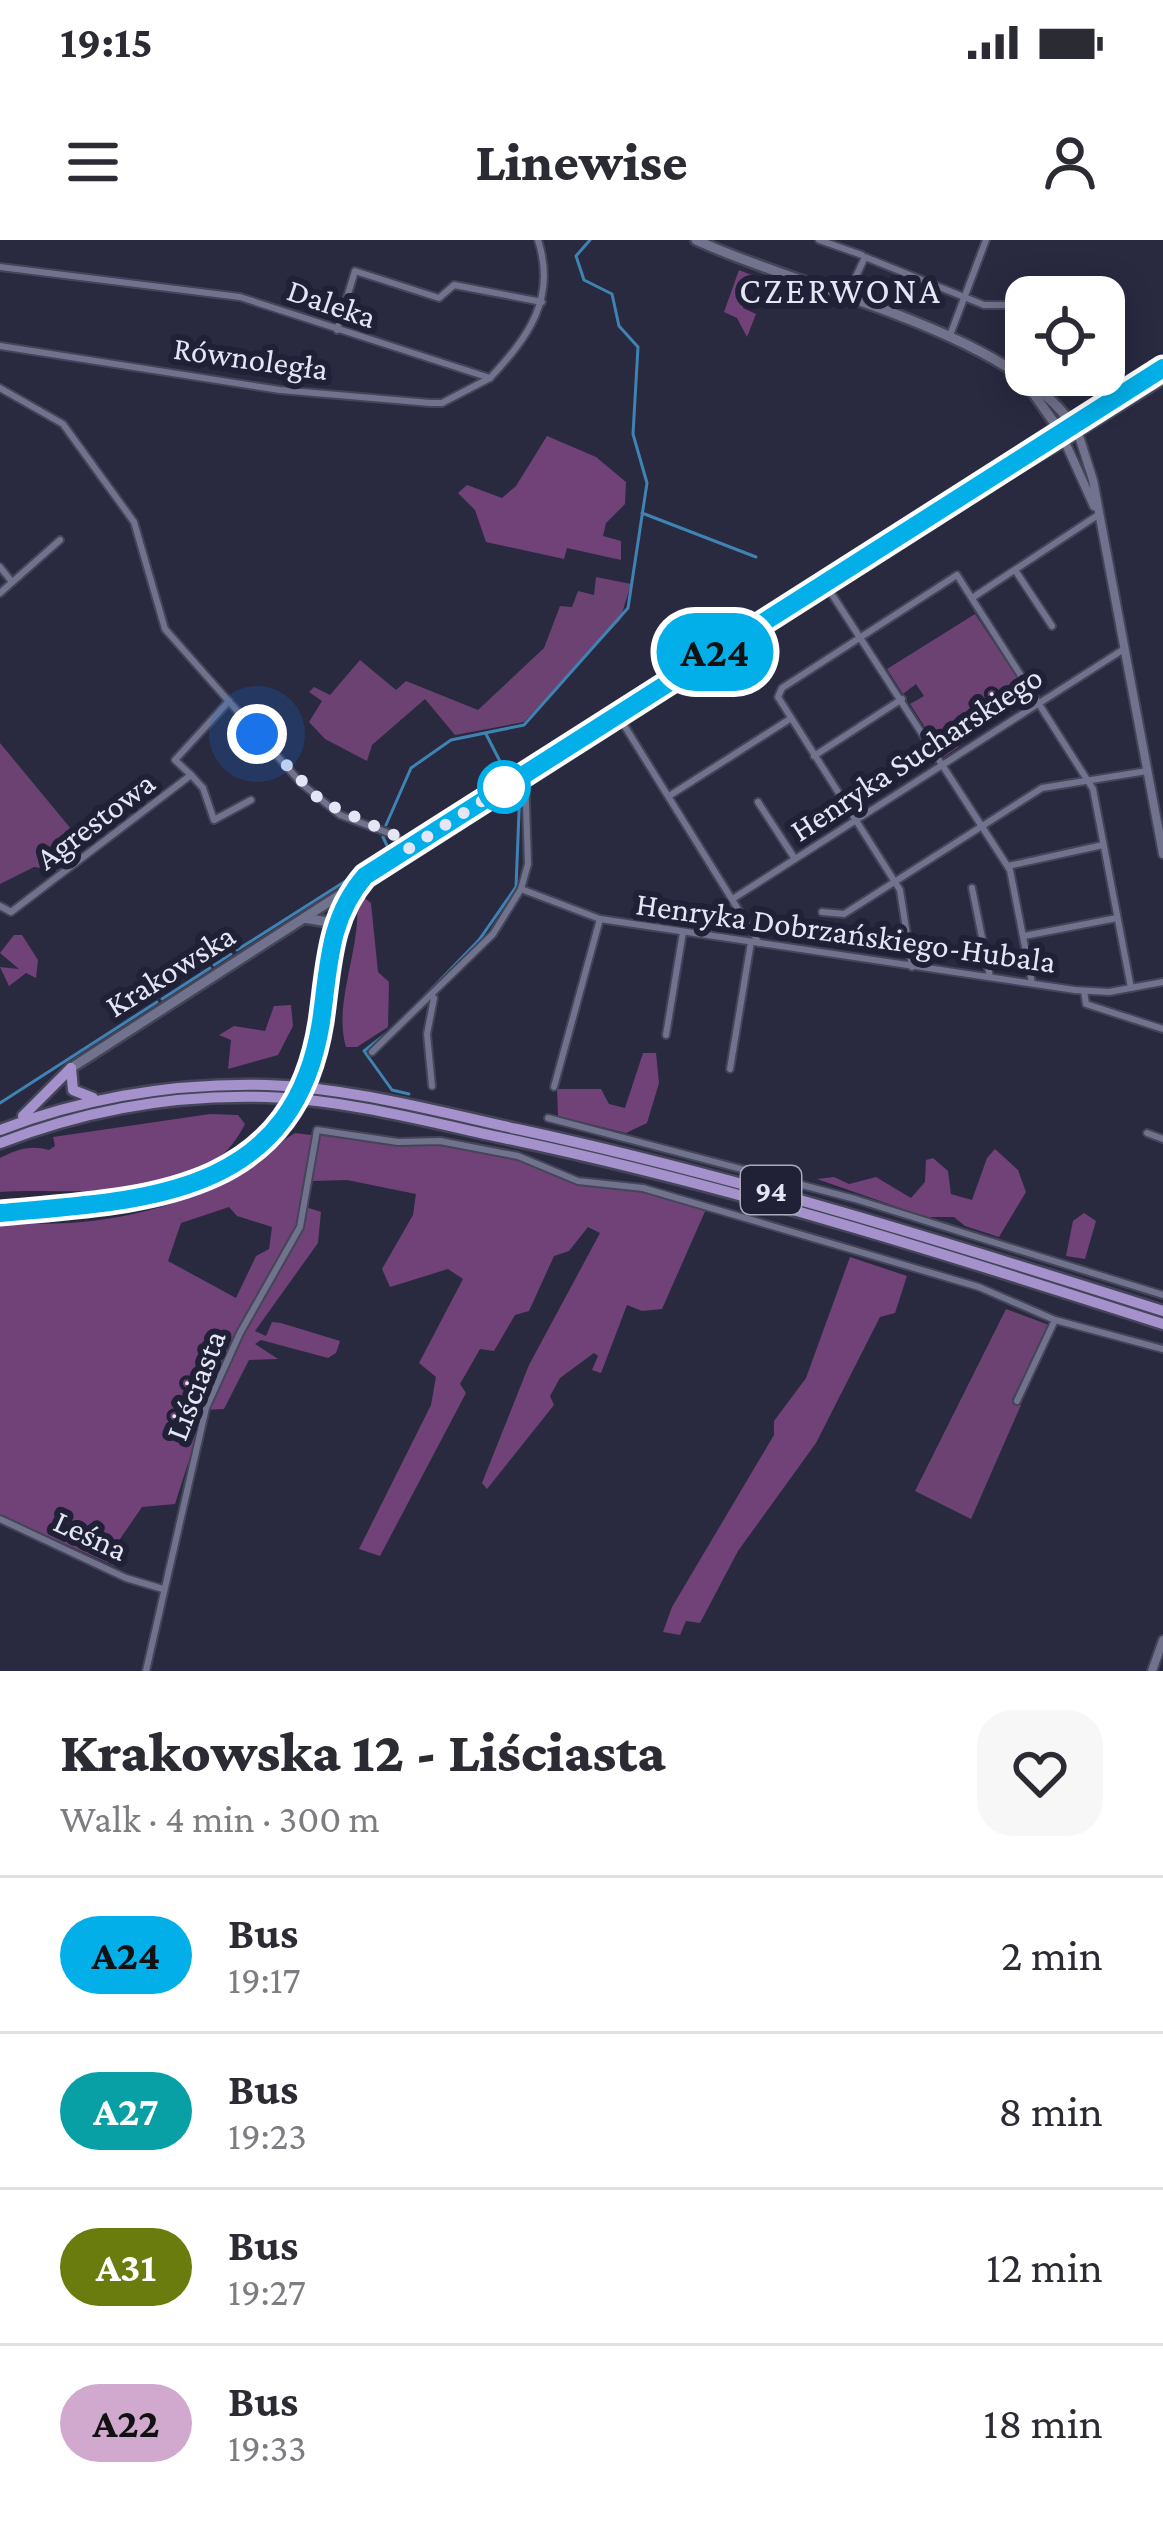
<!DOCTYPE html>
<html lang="en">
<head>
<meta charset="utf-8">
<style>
  :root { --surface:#fff; --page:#f7f7f7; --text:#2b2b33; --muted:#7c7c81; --line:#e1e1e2 }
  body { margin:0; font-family:"Crimson Pro",serif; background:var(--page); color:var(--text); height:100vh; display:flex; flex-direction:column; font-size:45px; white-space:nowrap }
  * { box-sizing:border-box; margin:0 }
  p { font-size:39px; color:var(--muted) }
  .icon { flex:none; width:66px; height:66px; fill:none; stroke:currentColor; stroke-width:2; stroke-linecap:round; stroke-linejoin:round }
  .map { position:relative; height:1431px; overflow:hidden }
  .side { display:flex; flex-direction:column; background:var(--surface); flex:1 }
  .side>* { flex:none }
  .badge { padding:0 24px; border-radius:39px; font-size:42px; line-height:78px }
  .tools { position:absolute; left:1005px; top:36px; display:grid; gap:24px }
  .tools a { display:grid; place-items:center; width:120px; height:120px; border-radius:24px; background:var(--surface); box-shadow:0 6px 30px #0003; font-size:60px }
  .you { position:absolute; width:60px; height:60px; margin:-30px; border:9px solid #fff; border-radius:50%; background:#1a73e8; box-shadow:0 0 0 18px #1a73e833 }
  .map>.badge { position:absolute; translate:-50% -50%; box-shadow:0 0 0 6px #fff }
  .round { display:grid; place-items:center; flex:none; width:126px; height:126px; border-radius:36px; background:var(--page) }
  .headline { display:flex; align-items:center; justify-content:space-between; height:204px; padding:0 60px }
  h1 { font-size:57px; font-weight:800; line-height:90px }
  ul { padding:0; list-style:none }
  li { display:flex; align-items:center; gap:36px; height:156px; padding:0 60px; border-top:3px solid var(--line) }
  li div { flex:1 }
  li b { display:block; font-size:45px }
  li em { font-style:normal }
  li .badge { min-width:132px; font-weight:700; text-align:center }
  .status { display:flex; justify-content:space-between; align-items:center; height:84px; padding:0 60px; background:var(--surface); direction:ltr }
  .status svg { height:33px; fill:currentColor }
  header { display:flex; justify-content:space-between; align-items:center; height:156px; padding:0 60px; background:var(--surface); font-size:54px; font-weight:800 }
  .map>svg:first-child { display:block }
  .green { fill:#6b4271 }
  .forest { fill:#704277; fill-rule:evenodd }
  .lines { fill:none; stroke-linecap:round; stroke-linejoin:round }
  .stream { stroke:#3f83b3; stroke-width:3 }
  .minor-casing { stroke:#444558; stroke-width:10 }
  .tertiary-casing { stroke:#444558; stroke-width:12 }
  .secondary-casing { stroke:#444558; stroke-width:14 }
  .primary-casing { stroke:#444558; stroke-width:15 }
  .minor { stroke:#71728d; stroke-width:6 }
  .tertiary { stroke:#71728d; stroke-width:8 }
  .secondary { stroke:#71728d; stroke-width:9 }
  .primary { stroke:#a591cc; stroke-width:10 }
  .primary-bridge-casing { stroke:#444558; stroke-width:15; stroke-linecap:butt }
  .primary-bridge { stroke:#a591cc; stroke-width:10 }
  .line-casing { stroke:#fff; stroke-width:27 }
  .line { stroke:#03afe9; stroke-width:18 }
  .walk { stroke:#e4e6f5; stroke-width:12; stroke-dasharray:0 21.6 }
  .stop-dot { fill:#fff; stroke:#03afe9; stroke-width:6 }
  .labels { text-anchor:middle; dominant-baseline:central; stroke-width:12; stroke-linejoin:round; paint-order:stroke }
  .shield { fill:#202036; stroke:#a9abbc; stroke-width:3 }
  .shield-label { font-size:30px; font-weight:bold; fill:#e4e6f5 }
  .street-label { font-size:33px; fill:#e4e6f5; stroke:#202036 }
  .neighbourhood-label { font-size:36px; letter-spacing:3px; fill:#e4e6f5; stroke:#202036 }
</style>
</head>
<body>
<div class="status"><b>19:15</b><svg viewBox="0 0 49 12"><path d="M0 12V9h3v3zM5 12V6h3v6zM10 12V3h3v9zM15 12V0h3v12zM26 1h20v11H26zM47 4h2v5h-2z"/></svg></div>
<header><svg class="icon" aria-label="menu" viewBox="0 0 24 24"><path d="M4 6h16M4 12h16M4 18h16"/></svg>Linewise<svg class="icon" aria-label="person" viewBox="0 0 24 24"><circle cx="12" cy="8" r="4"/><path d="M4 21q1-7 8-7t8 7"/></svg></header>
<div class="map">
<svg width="1163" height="1431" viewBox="0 0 1163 1431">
  <rect width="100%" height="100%" fill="#292a40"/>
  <g class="green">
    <path d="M596 337 631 344 620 380 524 482 455 495 425 459 372 505 367 521 325 499 309 482 322 461 309 452 314 447 330 455 360 420 396 450 406 441 478 470 544 408 560 366 572 367 578 351 594 355Z"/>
    <path d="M975 374 1032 460 968 495 967 501 944 517 910 464 924 456 916 444 903 454 887 429Z"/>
    <path d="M0 503 86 607 60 631 34 627 0 644Z"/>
    <path d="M1006 1069 1049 1085 1012 1160 1021 1165 971 1279 915 1251Z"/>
  </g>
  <g class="forest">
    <path d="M739 30 754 36 743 68 756 74 747 97 737 78 724 72Z"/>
    <path d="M547 196 596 217 626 242 625 264 606 283 603 296 621 301V320L567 308 564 319 486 302 475 270 458 253 467 245 502 258 516 246Z"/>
    <path d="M363 657 371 663 378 732 389 742 388 787 357 807H346C333 763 361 710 357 662Z"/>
    <path d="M14 695H22L38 720 36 738 26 733 9 746 0 727 19 729 0 713Z"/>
    <path d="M291 765 293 786 278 815 228 829 231 800 219 795 234 786 265 791 274 766Z"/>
    <path d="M643 813H656L659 843 647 883 626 893 558 876 557 849H601L609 864 625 868Z"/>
    <path d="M210 874 238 875 245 884C202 972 79 946 0 952V918C18 909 30 905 49 910L55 906 53 897Z"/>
    <path d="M317 888 510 916 582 942 634 947 707 967 662 1069 642 1071 627 1065 601 1133 592 1130 598 1116 594 1113 560 1138 550 1156 554 1165 487 1249 482 1243 529 1125 600 993 588 987 569 1011 554 1016 529 1071 515 1075 494 1111 480 1109 460 1144 466 1153 380 1316 359 1309 431 1165 436 1137 419 1123 463 1039 448 1029 390 1047 382 1029 413 975 416 954 347 940 312 941 306 967 321 972 318 1003 255 1091 266 1096 272 1082 281 1083 340 1101 336 1113 328 1118 261 1100 255 1104 278 1119 249 1120 224 1169 205 1170 175 1264 142 1267 120 1299 117 1327 0 1275V981C75 991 167 974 234 937 256 925 273 906 295 893L311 895ZM229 967 237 976 272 987 269 1009 256 1016 236 1058 168 1021 181 983Z"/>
    <path d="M995 909 1018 930 1026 952 999 997 965 986 954 977H926L817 939 834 937 849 944 876 937 911 958 925 942 926 920 933 918 948 931 951 954 972 960 987 918Z"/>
    <path d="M1084 973 1096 981 1085 1019 1066 1016 1073 981Z"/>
    <path d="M850 1017 907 1036 895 1073 880 1077 816 1203 738 1311 700 1383 686 1381 680 1395 663 1392 672 1367 774 1195V1181L806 1138Z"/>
  </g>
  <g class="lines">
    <g class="stream">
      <path d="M642 273 756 317"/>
      <path d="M486 494 508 537"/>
      <path d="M386 585 411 528 451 500 524 485 628 368 647 243 633 194 638 107 619 86 612 54 584 40 576 16 590 0"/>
      <path d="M237 710 385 616 389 610 383 597"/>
      <path d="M214 725 231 714"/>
      <path d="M162 759 210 728"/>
      <path d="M415 766 479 700 516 647 520 548"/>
      <path d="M387 793 364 811 392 850 409 854"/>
      <path d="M0 863 157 762"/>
    </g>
    <defs>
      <g id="minor">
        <path d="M819 0 862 15"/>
        <path d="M0 27 240 57 490 138C528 97 557 59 538 0"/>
        <path d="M846 58 865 17 984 65H1026"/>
        <path d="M337 90 355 31 439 58 454 45 542 62"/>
        <path d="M949 98 986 0"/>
        <path d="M0 106 280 150 430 163H442L490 138"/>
        <path d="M1017 131 1026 107"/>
        <path d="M0 148 63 184 134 282 165 389 302 544 340 575 394 595 408 609"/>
        <path d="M0 327 12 342"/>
        <path d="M1015 330 1052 386"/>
        <path d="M824 342 1010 630 1032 743"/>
        <path d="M0 353 60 300"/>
        <path d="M972 358 1098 275"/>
        <path d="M619 477 759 703"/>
        <path d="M814 516 902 459"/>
        <path d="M191 535 203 548 214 580 251 560"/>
        <path d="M669 556 790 479"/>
        <path d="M758 562 795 619"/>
        <path d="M1008 626 1103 605"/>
        <path d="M972 648 990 737"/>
        <path d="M521 649 600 679 1075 750 1109 752 1163 742"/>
        <path d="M734 658 1124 409"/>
        <path d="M0 666 11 672 191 535 175 520 229 461"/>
        <path d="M822 672 844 674 1042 548 1147 531"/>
        <path d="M1024 696 1117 678"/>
        <path d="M912 727 900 650 778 457 782 448 957 335 1093 549 1131 748"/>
        <path d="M1084 751 1086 764 1163 789"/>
        <path d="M666 795 683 692"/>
        <path d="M372 812 493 694 521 649 528 624 525 534"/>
        <path d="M730 829 751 702"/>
        <path d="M432 846 427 794 434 758"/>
        <path d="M554 847 600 679"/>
        <path d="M548 878 855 959 1163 1055"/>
        <path d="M1147 893 1163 899"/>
        <path d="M1017 1161 1055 1080 1163 1109"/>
        <path d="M0 1279 126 1338 163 1349"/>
        <path d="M146 1431 206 1168 240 1093 300 987 317 890 398 902 440 901 518 916 578 941 643 948 979 1047 1055 1080"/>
      </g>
      <g id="tertiary">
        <path d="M1163 140 1078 193 1093 240 1163 614"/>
        <path d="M1094 266 1060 191 1163 128"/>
        <path d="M1152 1431 1163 1400"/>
      </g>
      <g id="secondary">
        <path d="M696 0C805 51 1017 92 1078 193L931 278"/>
        <path d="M304 678 334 683"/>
        <path d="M334 683 355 647"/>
        <path d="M71 828 1060 191 1019 133"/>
      </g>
      <g id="primary">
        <path d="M313 820 334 683"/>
        <path d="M71 828 73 850 93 858"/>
        <path d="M23 876 71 828"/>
        <path d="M0 890C86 857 175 843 267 845 351 848 435 871 517 889 736 936 949 1003 1163 1071"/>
        <path d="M0 903C85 870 176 854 267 857 348 860 429 882 508 899 731 946 946 1014 1163 1084"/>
        <path d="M0 972C102 963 202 967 276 886"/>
      </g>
    </defs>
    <use href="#minor" class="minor-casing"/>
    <use href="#tertiary" class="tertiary-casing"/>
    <use href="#secondary" class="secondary-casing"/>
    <use href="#primary" class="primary-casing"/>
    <use href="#minor" class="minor"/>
    <use href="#tertiary" class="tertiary"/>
    <use href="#secondary" class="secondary"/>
    <use href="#primary" class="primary"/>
    <defs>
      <path id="primary-bridge" d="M276 886 313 820"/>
    </defs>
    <use href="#primary-bridge" class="primary-bridge-casing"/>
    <use href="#primary-bridge" class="primary-bridge"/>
  </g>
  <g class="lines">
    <defs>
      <path id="line" d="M0 973C142 960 293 959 321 782 329 727 328 679 365 636L1163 128"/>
    </defs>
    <use href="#line" class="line-casing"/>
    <use href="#line" class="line"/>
    <path class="walk" d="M257 494 321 561 394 595 408 609 504 547"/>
  </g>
  <circle class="stop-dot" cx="504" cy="547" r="24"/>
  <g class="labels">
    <rect class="shield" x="741" y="926" width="60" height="48" rx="9"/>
    <g class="shield-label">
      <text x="771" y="950">94</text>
    </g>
    <g class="street-label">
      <text transform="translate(332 63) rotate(19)">Daleka</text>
      <text transform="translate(251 118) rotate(8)">Równoległa</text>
      <text transform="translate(916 513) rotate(-33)">Henryka Sucharskiego</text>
      <text transform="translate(95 580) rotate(-37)">Agrestowa</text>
      <text transform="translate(846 692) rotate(8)">Henryka Dobrzańskiego-Hubala</text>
      <text transform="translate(170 730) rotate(-32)">Krakowska</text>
      <text transform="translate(195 1145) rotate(-69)">Liściasta</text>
      <text transform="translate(91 1295) rotate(25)">Leśna</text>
    </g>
    <g class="neighbourhood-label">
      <text x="841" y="51">CZERWONA</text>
    </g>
  </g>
</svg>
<div class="tools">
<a><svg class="icon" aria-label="locate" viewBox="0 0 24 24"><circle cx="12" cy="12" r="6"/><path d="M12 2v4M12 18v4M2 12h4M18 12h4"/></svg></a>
</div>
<div class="you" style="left:257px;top:494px"></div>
<b class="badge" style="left:715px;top:412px;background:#03afe9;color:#111">A24</b>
</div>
<section class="side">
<div class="headline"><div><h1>Krakowska 12 - Liściasta</h1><p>Walk · 4 min · 300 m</p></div><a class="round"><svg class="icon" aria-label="heart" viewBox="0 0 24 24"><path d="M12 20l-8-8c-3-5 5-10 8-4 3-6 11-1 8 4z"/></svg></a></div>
<ul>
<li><span class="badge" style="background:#03afe9;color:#111">A24</span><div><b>Bus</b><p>19:17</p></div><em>2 min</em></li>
<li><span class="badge" style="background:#08a0a4;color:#fff">A27</span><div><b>Bus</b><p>19:23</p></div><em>8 min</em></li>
<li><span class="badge" style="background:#6a7c0d;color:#fff">A31</span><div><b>Bus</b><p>19:27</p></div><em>12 min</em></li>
<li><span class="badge" style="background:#d1a9cf;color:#111">A22</span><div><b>Bus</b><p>19:33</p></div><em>18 min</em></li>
</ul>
</section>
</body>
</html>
